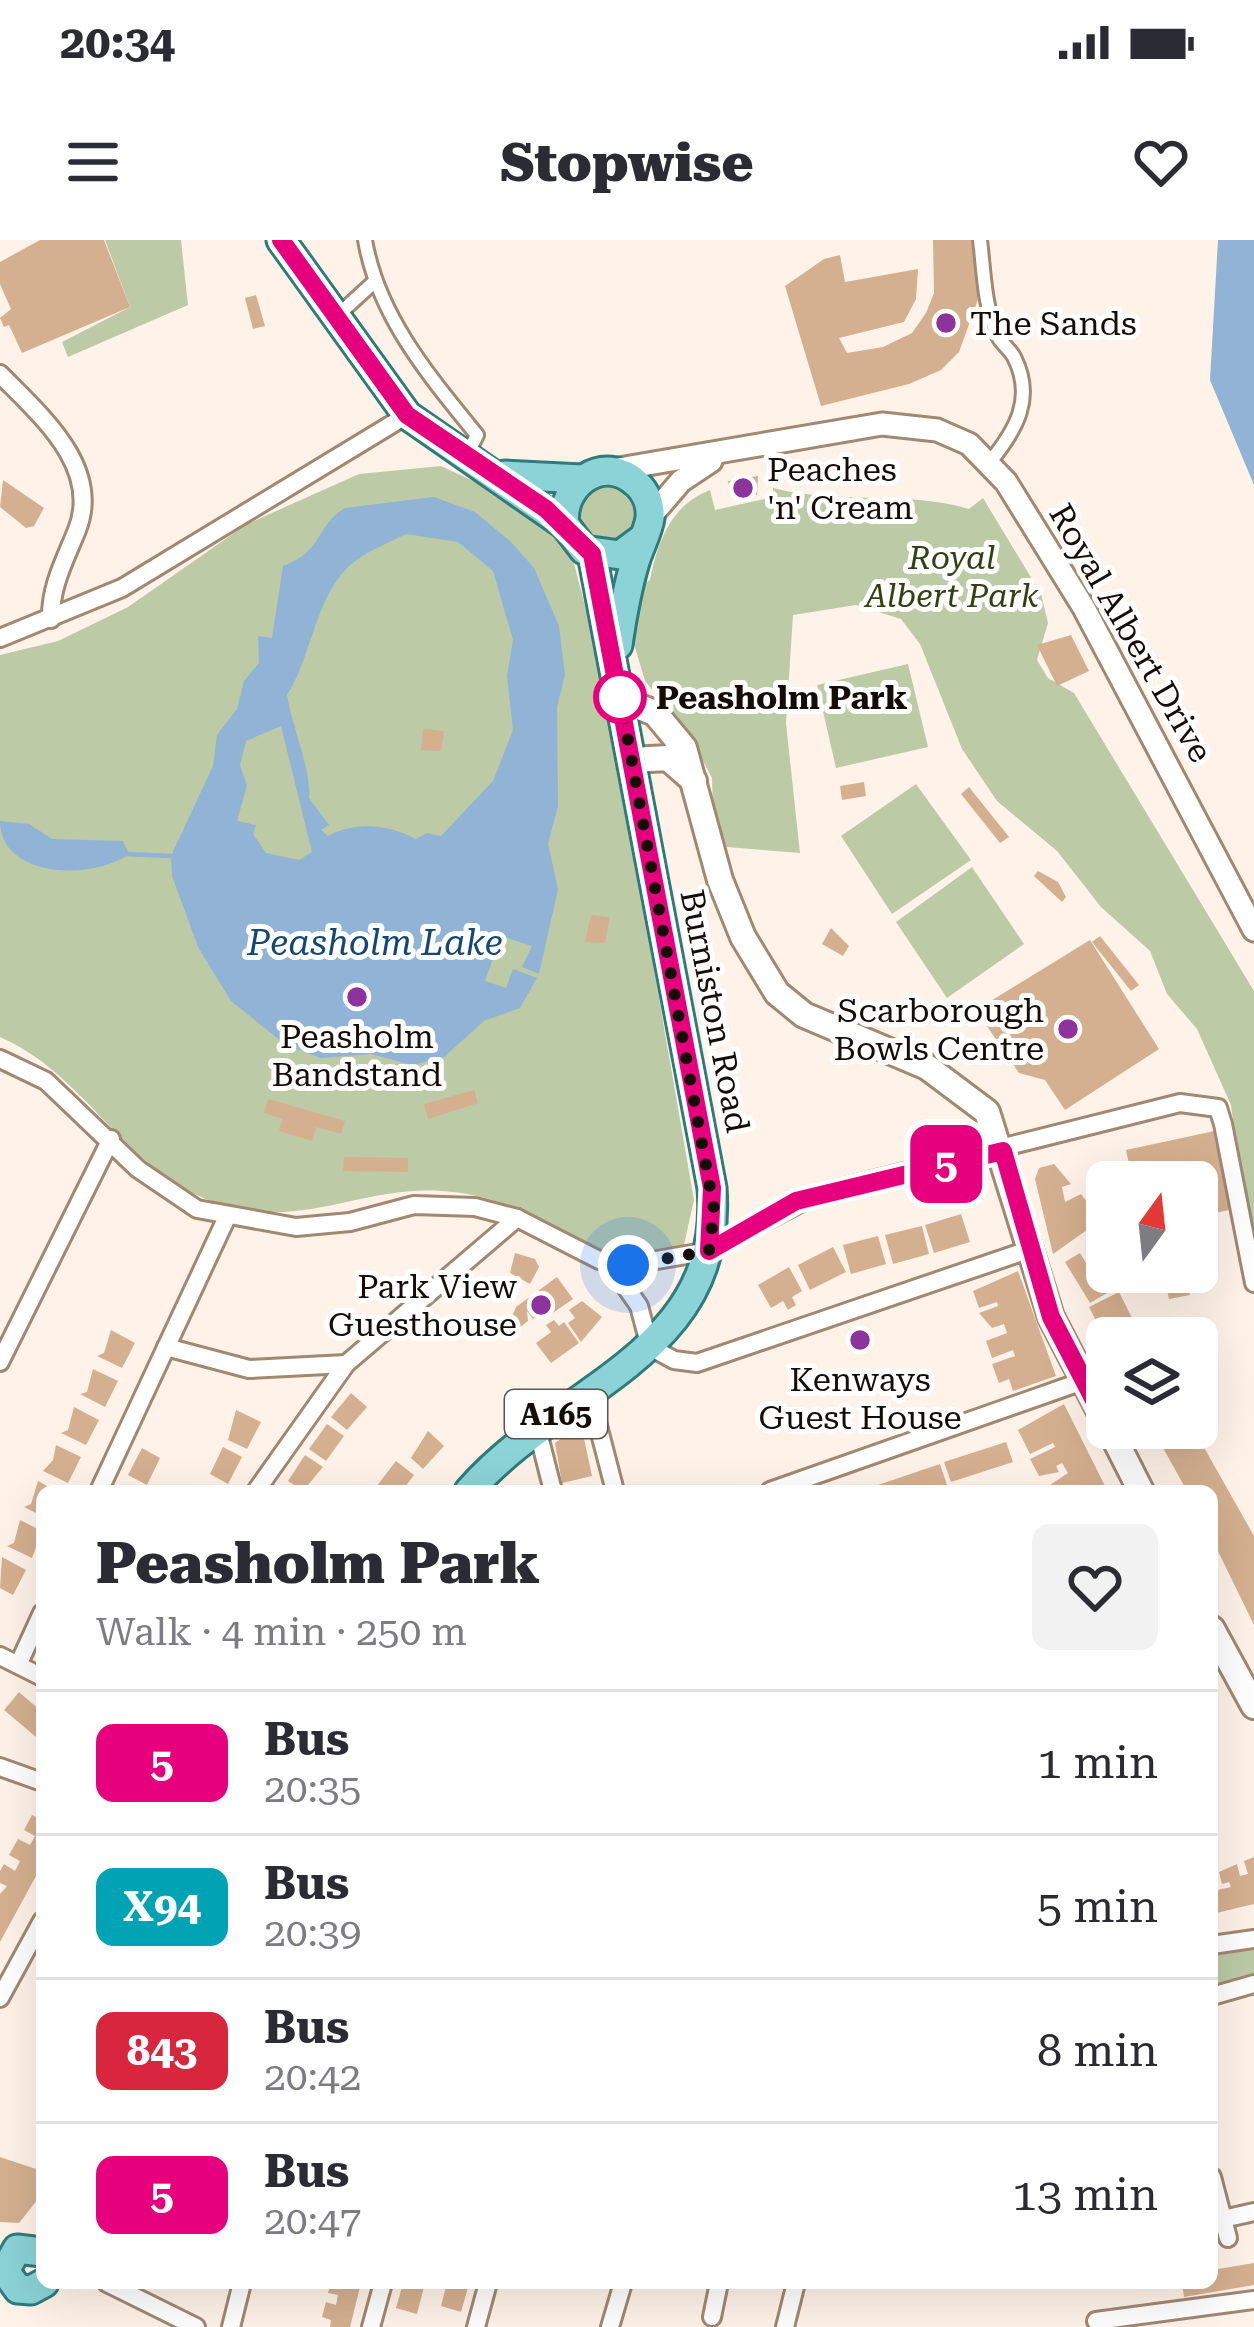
<!DOCTYPE html>
<html lang="en">
<head>
<meta charset="utf-8">
<style>
  :root { --surface:#fff; --page:#f2f2f3; --text:#2b2b33; --muted:#7c7c81; --line:#e1e1e2 }
  body { margin:0; font-family:"Roboto Serif",serif; background:var(--page); color:var(--text); height:100vh; display:flex; flex-direction:column; font-size:45px; white-space:nowrap }
  * { box-sizing:border-box; margin:0 }
  p { font-size:39px; color:var(--muted) }
  .icon { flex:none; width:66px; height:66px; fill:none; stroke:currentColor; stroke-width:2; stroke-linecap:round; stroke-linejoin:round }
  .map { position:relative; flex:1; overflow:hidden }
  .details { position:absolute; left:36px; top:1245px; width:1182px; height:804px; display:flex; flex-direction:column; background:var(--surface); border-radius:18px; box-shadow:0 12px 48px #0002 }
  .details>* { flex:none }
  .badge { padding:0 24px; border-radius:18px; font-size:42px; line-height:78px }
  .needle { width:78px; rotate:15deg }
  .tools { position:absolute; left:1086px; top:921px; display:grid; gap:24px }
  .tools a { display:grid; place-items:center; width:132px; height:132px; border-radius:18px; background:var(--surface); box-shadow:0 12px 48px #0002; font-size:60px }
  .you { position:absolute; width:60px; height:60px; margin:-30px; border:9px solid #fff; border-radius:50%; background:#1a73e8; box-shadow:0 0 0 18px #1a73e833 }
  .map>.badge { position:absolute; translate:-50% -50%; box-shadow:0 0 0 6px #fff }
  .round { display:grid; place-items:center; flex:none; width:126px; height:126px; border-radius:18px; background:var(--page) }
  .summary { display:flex; align-items:center; justify-content:space-between; height:204px; padding:0 60px }
  h1 { font-size:57px; font-weight:800; line-height:90px }
  ul { padding:0; list-style:none }
  li { display:flex; align-items:center; gap:36px; height:144px; padding:0 60px; border-top:3px solid var(--line) }
  li div { flex:1 }
  li b { display:block; font-size:45px }
  li em { font-style:normal }
  li .badge { min-width:132px; font-weight:700; text-align:center }
  .status { display:flex; justify-content:space-between; align-items:center; height:84px; padding:0 60px; background:var(--surface); direction:ltr }
  .status svg { height:33px; fill:currentColor }
  header { display:flex; justify-content:space-between; align-items:center; height:156px; padding:0 60px; background:var(--surface); font-size:54px; font-weight:800 }
  .map>svg:first-child { display:block }
  .green { fill:#bccaa6 }
  .water { fill:#91b3d5; fill-rule:evenodd }
  .lines { fill:none; stroke-linecap:round; stroke-linejoin:round }
  .stream { stroke:#91b3d5; stroke-width:4.5 }
  .building { fill:#d5b090 }
  .pedestrian-casing { stroke:#a28871; stroke-width:18 }
  .minor-casing { stroke:#a28871; stroke-width:22 }
  .tertiary-casing { stroke:#a28871; stroke-width:27 }
  .secondary-casing { stroke:#a28871; stroke-width:30 }
  .primary-casing { stroke:#2f7a7b; stroke-width:33 }
  .pedestrian { stroke:#fff; stroke-width:12 }
  .minor { stroke:#fff; stroke-width:16 }
  .tertiary { stroke:#fff; stroke-width:21 }
  .secondary { stroke:#fff; stroke-width:24 }
  .primary { stroke:#8bd3d6; stroke-width:27 }
  .line-casing { stroke:#fff; stroke-width:27 }
  .line { stroke:#e6007e; stroke-width:18 }
  .walk { stroke:#150c05; stroke-width:12; stroke-dasharray:0 21.6 }
  .poi-dot { fill:#8d339e; stroke:#fff; stroke-width:4.5 }
  .stop-dot { fill:#fff; stroke:#e6007e; stroke-width:6 }
  .labels { text-anchor:middle; dominant-baseline:central; stroke-width:10; stroke-linejoin:round; paint-order:stroke }
  .shield { fill:#fff; stroke:#5b5550; stroke-width:3 }
  .shield-label { font-size:30px; font-weight:bold; fill:#150c05 }
  .poi-label { font-size:33px; fill:#150c05; stroke:#fff; text-anchor:start }
  .park-label { font-size:33px; font-style:italic; fill:#314111; stroke:#fff }
  .street-label { font-size:33px; fill:#150c05; stroke:#fff }
  .stop-label { font-size:33px; font-weight:bold; fill:#150c05; stroke:#fff; text-anchor:start }
  .water-label { font-size:36px; font-style:italic; fill:#144874; stroke:#fff }
</style>
</head>
<body>
<div class="status"><b>20:34</b><svg viewBox="0 0 49 12"><path d="M0 12V9h3v3zM5 12V6h3v6zM10 12V3h3v9zM15 12V0h3v12zM26 1h20v11H26zM47 4h2v5h-2z"/></svg></div>
<header><svg class="icon" aria-label="menu" viewBox="0 0 24 24"><path d="M4 6h16M4 12h16M4 18h16"/></svg>Stopwise<svg class="icon" aria-label="heart" viewBox="0 0 24 24"><path d="M12 20l-8-8c-3-5 5-10 8-4 3-6 11-1 8 4z"/></svg></header>
<div class="map">
<svg width="1254" height="2087" viewBox="0 0 1254 2087">
  <rect width="100%" height="100%" fill="#fff3e9"/>
  <g class="green">
    <path d="M105 0H181L188 65 68 117 62 102 130 67Z"/>
    <path d="M441 226 523 264 572 316 602 431 694 960 683 1009C665 1012 638 1022 620 1020 605 1018 585 1001 571 994 530 972 489 954 442 951 355 945 291 998 199 956 120 920 81 832 0 797V415L58 401 128 367 247 284 359 234Z"/>
    <circle cx="608" cy="272" r="29"/>
    <path d="M773 248C837 265 905 250 969 269L983 258 1041 354 1048 383 1037 420 1048 438 1074 453 1254 751V1026L1231 865 1197 789 1167 754 1150 711 1101 667 1057 611 997 561 962 509 920 404 901 379 856 365 793 375 786 483 800 613 714 606 712 538 692 500 645 441 631 394 639 347 650 340C658 301 671 265 710 250L715 270 773 257Z"/>
    <path d="M908 424 928 507 836 528 817 445Z"/>
    <path d="M916 544 971 620 892 674 841 596Z"/>
    <path d="M972 627 1024 704 947 758 896 682Z"/>
    <path d="M1254 1705V1735L1212 1747V1711Z"/>
  </g>
  <g class="water">
    <path d="M1218 0H1254V245L1210 140Z"/>
    <path d="M434 257 475 272 511 302 534 328 559 386 565 435 557 467 558 566 548 604 558 649 539 734 522 727 532 706 501 696 485 741 506 748 513 729 537 738 520 768 484 781 444 817 412 825 371 814 321 818 286 805 231 761 198 707 172 636 171 616 213 526 217 495 237 469 244 441 259 423 258 396 272 398 283 326C323 312 316 285 345 268ZM406 294 458 302 493 331 513 400 507 436 513 490 493 541 441 596 427 593 416 599C388 584 355 581 328 596L321 590 329 585 309 558C312 533 292 486 287 455 313 415 315 352 355 321 370 310 390 302 406 294ZM281 486 312 612 299 620 266 613 253 594 256 585 237 581 247 545 240 525 246 501Z"/>
    <path d="M0 581 29 584 52 599 123 601 129 614C92 641 0 638 0 581Z"/>
  </g>
  <g class="lines">
    <path class="stream" d="M124 614 171 616"/>
  </g>
  <g class="building">
    <path d="M40 0H104L130 67 22 113 9 85 4 87 0 78 11 69 0 44V22Z"/>
    <path d="M933 0H976L980 54 959 112 941 130 909 144 821 166 785 46 824 19 840 15 845 42 918 29 916 59 904 82 839 98 847 113 883 107 912 93 926 73 934 53Z"/>
    <path d="M256 55 265 86 253 89 245 58Z"/>
    <path d="M758 236 757 255 731 254 728 241Z"/>
    <path d="M3 240 44 268 34 286 26 288 0 267Z"/>
    <path d="M1071 395 1089 431 1057 446 1037 405Z"/>
    <path d="M423 489 444 491 441 511 421 510Z"/>
    <path d="M864 542 866 556 842 560 840 546Z"/>
    <path d="M969 547 1009 597 1000 603 961 554Z"/>
    <path d="M1038 631 1058 642 1066 657 1062 662 1034 636Z"/>
    <path d="M591 675 610 677 605 703 585 702Z"/>
    <path d="M831 688 849 706 843 716 822 704Z"/>
    <path d="M1100 696 1139 745 1131 751 1092 702Z"/>
    <path d="M1090 700 1159 809 1065 870 1045 840 1019 833 976 770Z"/>
    <path d="M474 850 478 863 428 879 424 864Z"/>
    <path d="M268 859 345 881 341 894 316 887 312 901 279 891 283 879 264 873Z"/>
    <path d="M1219 890 1229 970 1197 977V942H1133L1126 910Z"/>
    <path d="M344 917 408 918V932L343 931Z"/>
    <path d="M1054 924 1071 944 1062 947 1065 962 1081 954 1101 980 1053 1014 1035 939 1039 928Z"/>
    <path d="M961 974 970 1002 934 1013 925 985Z"/>
    <path d="M922 986 929 1014 893 1024 885 995Z"/>
    <path d="M878 996 886 1024 851 1034 843 1005Z"/>
    <path d="M833 1007 846 1032 810 1050 798 1025Z"/>
    <path d="M515 1013 535 1019 539 1027 530 1044 510 1033Z"/>
    <path d="M1080 1013 1091 1031 1099 1025 1114 1049 1090 1063 1065 1022Z"/>
    <path d="M789 1027 802 1051 792 1057 796 1065 788 1070 783 1061 771 1068 758 1045Z"/>
    <path d="M1018 1031 1056 1136 1013 1151 1009 1139 999 1143 992 1124 1015 1116 1013 1110 992 1118 986 1101 1007 1093 1004 1084 992 1088 979 1073 998 1066 997 1062 979 1068 973 1051Z"/>
    <path d="M1163 1032H1185L1190 1055 1169 1059Z"/>
    <path d="M557 1037 573 1059 547 1077 543 1072 533 1079 527 1071 528 1081 518 1089 511 1079 516 1067Z"/>
    <path d="M1119 1052 1142 1098H1105L1089 1067Z"/>
    <path d="M582 1061 602 1077 581 1102 568 1083 575 1078 569 1070Z"/>
    <path d="M554 1080 559 1086 564 1082 579 1103 551 1123 536 1103 551 1092 546 1085Z"/>
    <path d="M111 1090 135 1103 122 1128 97 1116 104 1113Z"/>
    <path d="M93 1129 118 1141 105 1167 80 1154 87 1152Z"/>
    <path d="M351 1153 367 1167 347 1190 331 1177Z"/>
    <path d="M1064 1164 1105 1246 1094 1251H1041L1068 1233 1062 1223 1056 1226 1059 1232 1039 1236 1030 1219 1055 1207 1053 1203 1030 1214 1018 1190Z"/>
    <path d="M74 1167 99 1180 86 1205 61 1193 68 1190Z"/>
    <path d="M236 1170 261 1182 247 1209 228 1200Z"/>
    <path d="M327 1184 344 1196 326 1221 309 1209Z"/>
    <path d="M581 1184 592 1236 562 1243 555 1203Z"/>
    <path d="M1152 1188H1186L1192 1198 1197 1195 1254 1296V1385L1212 1299V1251H1187Z"/>
    <path d="M428 1191 444 1206 423 1229 411 1218Z"/>
    <path d="M1006 1202 1013 1222 951 1242 944 1222Z"/>
    <path d="M56 1205 81 1217 68 1243 43 1231 53 1220Z"/>
    <path d="M223 1207 242 1217 228 1244 210 1234Z"/>
    <path d="M142 1208 160 1218 147 1245 128 1235Z"/>
    <path d="M305 1215 323 1227 303 1251 288 1241Z"/>
    <path d="M396 1221 414 1235 402 1251H373Z"/>
    <path d="M940 1224 947 1245 928 1251H881L878 1245Z"/>
    <path d="M38 1241 56 1251H42V1276L24 1267 31 1264Z"/>
    <path d="M20 1280 42 1291 32 1318 7 1306 14 1303Z"/>
    <path d="M2 1317 26 1330 13 1355 0 1348Z"/>
    <path d="M19 1452 42 1472V1502L4 1470Z"/>
    <path d="M32 1575 42 1580V1625L0 1702V1654L7 1646 0 1643V1631L4 1624 15 1631 20 1621 9 1615 18 1599 30 1605 35 1596 24 1590Z"/>
    <path d="M1254 1617V1664L1212 1674V1651L1231 1647 1229 1642 1222 1644 1219 1632 1237 1624 1240 1636 1248 1634 1244 1621Z"/>
    <path d="M0 1917 42 1931V1954L19 1983 0 1982Z"/>
    <path d="M1254 2023V2045L1184 2057 1182 2043H1212V2030Z"/>
    <path d="M331 2043H361L350 2087H330L331 2080 322 2077 326 2062 336 2065 338 2055 328 2053Z"/>
    <path d="M403 2043H425L417 2074 396 2068Z"/>
    <path d="M447 2043 469 2044 461 2072 441 2066Z"/>
  </g>
  <g class="lines">
    <defs>
      <g id="pedestrian">
        <path d="M365 0C378 76 429 136 477 195L467 215"/>
        <path d="M980 0C984 32 984 65 997 94 1000 103 1009 108 1014 117 1035 158 1016 190 990 222"/>
        <path d="M338 75 373 43"/>
      </g>
      <g id="minor">
        <path d="M0 134C40 175 102 227 77 290 65 320 50 347 51 379"/>
        <path d="M0 398 122 348 407 175"/>
        <path d="M0 819 46 841 138 929 197 969 296 987 350 982 414 965 475 967 517 978 599 1020 628 1025 709 1011 817 954 1180 863 1218 868 1223 884 1254 1043"/>
        <path d="M609 1023 639 1066 650 1107 674 1120 697 1123 1028 1010"/>
        <path d="M166 1107 249 1129 346 1124"/>
        <path d="M0 1122 111 899"/>
        <path d="M589 1151 615 1251"/>
        <path d="M537 1188 553 1251"/>
        <path d="M99 1251 227 977"/>
        <path d="M256 1251 346 1124 517 978"/>
        <path d="M770 1251 1083 1141"/>
        <path d="M0 1416 42 1437"/>
        <path d="M19 1423 42 1373"/>
        <path d="M0 1527 42 1542"/>
        <path d="M1212 1705 1254 1699"/>
        <path d="M1212 1756 1254 1744"/>
        <path d="M0 1758 42 1681"/>
        <path d="M1212 1937 1228 1998"/>
        <path d="M1223 1979 1254 1972"/>
        <path d="M107 2043 196 2087"/>
        <path d="M712 2077 719 2043"/>
        <path d="M1096 2081 1254 2060"/>
        <path d="M231 2087 242 2043"/>
        <path d="M371 2087 383 2043"/>
        <path d="M476 2087 488 2043"/>
        <path d="M610 2087 623 2043"/>
        <path d="M785 2087 796 2043"/>
      </g>
      <g id="tertiary">
        <path d="M607 231 882 184 937 190 969 204 1006 242 1084 368 1254 690"/>
        <path d="M650 277 681 241 711 221"/>
      </g>
      <g id="secondary">
        <path d="M621 460 655 473 684 508 720 640 743 697 777 753 804 775 927 827 987 872 1051 1077 1107 1185"/>
        <path d="M632 520 668 518 694 541"/>
        <path d="M1109 1188 1141 1251"/>
        <path d="M1212 1389 1254 1466"/>
      </g>
      <g id="primary">
        <path d="M281 0 407 175 565 285"/>
        <path d="M505 235 582 239"/>
        <path d="M618 405C622 377 627 349 635 322 639 308 648 292 650 278 651 265 646 252 637 244 604 212 559 245 565 285L584 310 620 315 643 298"/>
        <path d="M469 1251C560 1146 725 1115 712 948L592 314"/>
        <path d="M42 2012 17 2009 5 2031 18 2049 31 2050 44 2043"/>
      </g>
    </defs>
    <use href="#pedestrian" class="pedestrian-casing"/>
    <use href="#minor" class="minor-casing"/>
    <use href="#tertiary" class="tertiary-casing"/>
    <use href="#secondary" class="secondary-casing"/>
    <use href="#primary" class="primary-casing"/>
    <use href="#pedestrian" class="pedestrian"/>
    <use href="#minor" class="minor"/>
    <use href="#tertiary" class="tertiary"/>
    <use href="#secondary" class="secondary"/>
    <use href="#primary" class="primary"/>
  </g>
  <g class="lines">
    <defs>
      <path id="line" d="M281 0 407 175 546 269 592 314 712 948 709 1011 796 961 1003 911 1051 1077 1107 1185"/>
    </defs>
    <use href="#line" class="line-casing"/>
    <use href="#line" class="line"/>
    <path class="walk" d="M620 457 714 969 709 1011 628 1025"/>
  </g>
  <g class="poi-dot">
    <circle cx="946" cy="83" r="12"/>
    <circle cx="743" cy="248" r="12"/>
    <circle cx="357" cy="757" r="12"/>
    <circle cx="1068" cy="789" r="12"/>
    <circle cx="541" cy="1065" r="12"/>
    <circle cx="860" cy="1100" r="12"/>
  </g>
  <circle class="stop-dot" cx="620" cy="457" r="24"/>
  <g class="labels">
    <rect class="shield" x="505" y="1150" width="102" height="48" rx="9"/>
    <g class="shield-label">
      <text x="556" y="1174">A165</text>
    </g>
    <g class="poi-label">
      <text x="970" y="83">The Sands</text>
      <text x="767" y="229">Peaches<tspan x="767" dy="38">'n' Cream</tspan></text>
      <text x="1044" y="770" text-anchor="end">Scarborough<tspan x="1044" dy="38">Bowls Centre</tspan></text>
      <text x="357" y="796" text-anchor="middle">Peasholm<tspan x="357" dy="38">Bandstand</tspan></text>
      <text x="517" y="1046" text-anchor="end">Park View<tspan x="517" dy="38">Guesthouse</tspan></text>
      <text x="860" y="1139" text-anchor="middle">Kenways<tspan x="860" dy="38">Guest House</tspan></text>
    </g>
    <g class="park-label">
      <text x="952" y="317">Royal<tspan x="952" dy="38">Albert Park</tspan></text>
    </g>
    <g class="street-label">
      <text transform="translate(1131 393) rotate(60)">Royal Albert Drive</text>
      <text transform="translate(715 771) rotate(79)">Burniston Road</text>
    </g>
    <g class="stop-label">
      <text x="656" y="457">Peasholm Park</text>
    </g>
    <g class="water-label">
      <text x="375" y="703">Peasholm Lake</text>
    </g>
  </g>
</svg>
<div class="tools">
<a><svg class="needle" viewBox="-14 -14 28 28"><path d="M0-13l5 13h-10z" fill="#e53935"/><path d="M0 13l5-13h-10z" fill="#7c7c81"/></svg></a>
<a><svg class="icon" aria-label="layers" viewBox="0 0 24 24"><path d="M12 4l9 5-9 5-9-5zM3 14l9 5 9-5"/></svg></a>
</div>
<div class="you" style="left:628px;top:1025px"></div>
<b class="badge" style="left:946px;top:924px;background:#e6007e;color:#fff">5</b>
<section class="details">
<div class="summary"><div><h1>Peasholm Park</h1><p>Walk · 4 min · 250 m</p></div><a class="round"><svg class="icon" aria-label="heart" viewBox="0 0 24 24"><path d="M12 20l-8-8c-3-5 5-10 8-4 3-6 11-1 8 4z"/></svg></a></div>
<ul>
<li><span class="badge" style="background:#e6007e;color:#fff">5</span><div><b>Bus</b><p>20:35</p></div><em>1 min</em></li>
<li><span class="badge" style="background:#00a3b4;color:#fff">X94</span><div><b>Bus</b><p>20:39</p></div><em>5 min</em></li>
<li><span class="badge" style="background:#d7263d;color:#fff">843</span><div><b>Bus</b><p>20:42</p></div><em>8 min</em></li>
<li><span class="badge" style="background:#e6007e;color:#fff">5</span><div><b>Bus</b><p>20:47</p></div><em>13 min</em></li>
</ul>
</section>
</div>
</body>
</html>
